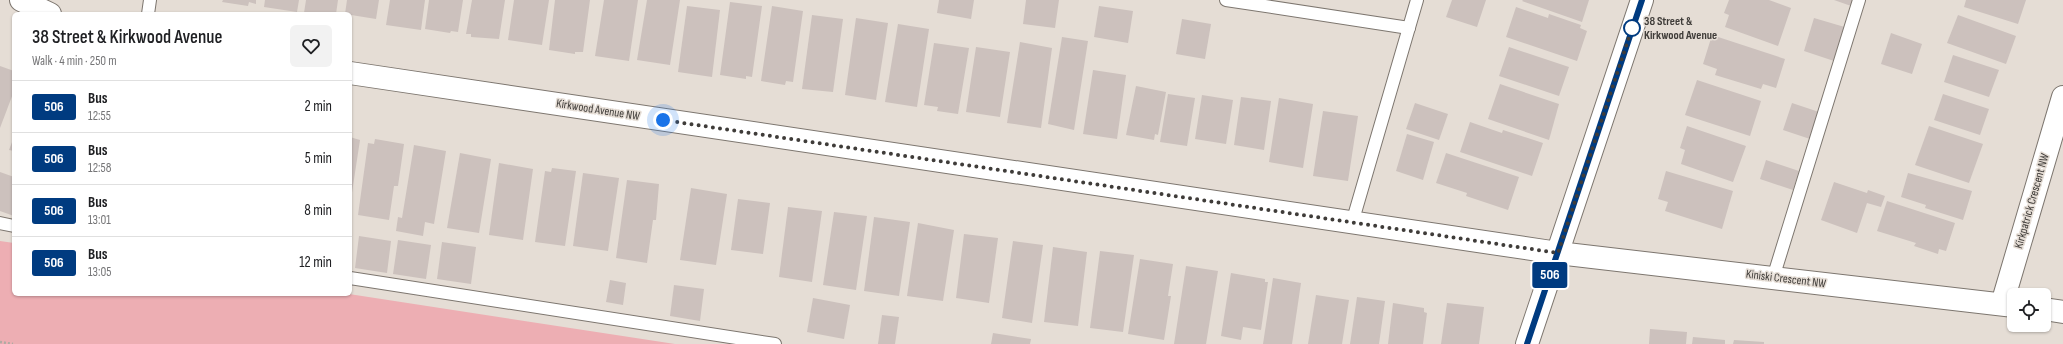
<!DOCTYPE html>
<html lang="en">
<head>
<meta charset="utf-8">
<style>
  :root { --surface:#fff; --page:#f2f2f2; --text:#202124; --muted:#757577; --line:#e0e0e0 }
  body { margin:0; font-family:"Sofia Sans Condensed",sans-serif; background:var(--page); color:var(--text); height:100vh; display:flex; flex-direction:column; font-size:15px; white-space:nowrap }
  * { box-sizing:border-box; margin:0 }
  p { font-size:13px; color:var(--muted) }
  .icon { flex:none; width:22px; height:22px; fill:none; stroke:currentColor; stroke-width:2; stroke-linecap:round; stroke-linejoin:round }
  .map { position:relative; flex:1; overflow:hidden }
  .side { position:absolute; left:12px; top:12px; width:340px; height:284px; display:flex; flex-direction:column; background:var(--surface); border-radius:6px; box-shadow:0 1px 3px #0004 }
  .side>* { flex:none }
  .badge { padding:0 8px; border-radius:3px; font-size:14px; line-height:26px }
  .tools { position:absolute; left:2007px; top:288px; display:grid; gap:8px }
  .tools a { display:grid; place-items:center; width:44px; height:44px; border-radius:6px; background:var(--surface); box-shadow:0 1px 3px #0004; font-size:20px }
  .you { position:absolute; width:20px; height:20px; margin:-10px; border:3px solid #fff; border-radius:50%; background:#1a73e8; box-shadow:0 0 0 6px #1a73e833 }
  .map>.badge { position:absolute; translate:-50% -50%; box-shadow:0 0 0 2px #fff }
  .round { display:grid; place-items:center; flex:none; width:42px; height:42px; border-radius:6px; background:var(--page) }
  .head { display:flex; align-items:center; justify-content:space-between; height:68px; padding:0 20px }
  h1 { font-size:19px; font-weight:600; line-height:30px }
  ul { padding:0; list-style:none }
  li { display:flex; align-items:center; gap:12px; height:52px; padding:0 20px; border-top:1px solid var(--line) }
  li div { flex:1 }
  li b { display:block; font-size:15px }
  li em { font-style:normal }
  li .badge { min-width:44px; font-weight:700; text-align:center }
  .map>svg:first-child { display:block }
  .green { fill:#edaeb3 }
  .building { fill:#ccc1bd }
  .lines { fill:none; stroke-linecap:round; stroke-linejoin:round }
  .lane-casing { stroke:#7d766f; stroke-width:14 }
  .street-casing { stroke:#7d766f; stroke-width:24 }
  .secondary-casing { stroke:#7d766f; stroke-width:24 }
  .path { stroke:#b0aaa3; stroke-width:2.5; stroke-dasharray:2 2; stroke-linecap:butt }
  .lane { stroke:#fff; stroke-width:12 }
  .street { stroke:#fff; stroke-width:22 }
  .secondary { stroke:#fff; stroke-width:22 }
  .line-casing { stroke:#fff; stroke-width:9 }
  .line { stroke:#003b80; stroke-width:6 }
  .walk { stroke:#3f3c39; stroke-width:4; stroke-dasharray:0 7.2 }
  .stop-dot { fill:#fff; stroke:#003b80; stroke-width:2 }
  .labels { text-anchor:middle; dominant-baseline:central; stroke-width:3; stroke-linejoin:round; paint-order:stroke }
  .stop-label { font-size:12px; font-weight:bold; fill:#3f3c39; stroke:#e5ddd5; text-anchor:start }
  .street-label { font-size:12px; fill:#3f3c39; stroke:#e5ddd5 }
</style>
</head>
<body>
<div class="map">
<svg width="2063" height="344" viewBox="0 0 2063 344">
  <rect width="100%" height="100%" fill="#e5ddd5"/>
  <path class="green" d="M0 241 14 243V294H349L675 344H0Z"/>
  <g class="building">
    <path d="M223 0H256V4L249 2 248 6 222 2Z"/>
    <path d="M265 0H299L297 12 264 7Z"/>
    <path d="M306 0H338L336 14 304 13Z"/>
    <path d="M347 0H379L376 19 345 14Z"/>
    <path d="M390 0H425L421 30 386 25Z"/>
    <path d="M429 0H463L458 32 451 31 450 33 425 29Z"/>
    <path d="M472 0H505L499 39 471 37V34H466Z"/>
    <path d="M514 0H549L542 45 508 40Z"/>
    <path d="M555 0H590L583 52H575V54L549 50Z"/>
    <path d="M604 0H638L629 61 595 56Z"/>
    <path d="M647 0H680L670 65 637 60Z"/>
    <path d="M939 0H974L971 19 937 13Z"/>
    <path d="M1026 0H1059L1055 28 1023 24Z"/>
    <path d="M1452 0H1486L1477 27 1446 17Z"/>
    <path d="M1523 0H1589L1582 22 1522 1Z"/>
    <path d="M1729 0H1769L1791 8 1778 46 1725 27 1729 15 1724 13Z"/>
    <path d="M1834 0H1856L1854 7Z"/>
    <path d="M1966 0H2026L2018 24 1964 7Z"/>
    <path d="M730 2 762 6 752 77 746 76V79L720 75Z"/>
    <path d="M687 6 720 10 712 77 678 72Z"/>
    <path d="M772 6 803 11 793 82 786 81 785 85 761 81Z"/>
    <path d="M1099 6 1133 11 1128 43 1094 37Z"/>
    <path d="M1516 7 1548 18 1549 14 1581 25 1580 28 1587 31 1577 61 1506 37Z"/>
    <path d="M812 15 843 19 833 92 802 89Z"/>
    <path d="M1958 15 2016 36 2006 64 1947 43Z"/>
    <path d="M856 18 888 23 876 100 845 95Z"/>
    <path d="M1814 18 1848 28 1837 62 1804 51Z"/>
    <path d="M1182 19 1211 24 1205 59 1176 54Z"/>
    <path d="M898 24 929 29 917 107 885 102Z"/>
    <path d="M1891 33 1922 44 1912 74 1881 64Z"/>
    <path d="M1712 35 1785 59 1776 88 1763 84 1761 89 1715 75 1717 69 1703 64Z"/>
    <path d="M1062 37 1088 41 1074 130 1048 124Z"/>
    <path d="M1020 42 1052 48 1041 128 1007 123Z"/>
    <path d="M934 43 969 48 958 114 937 111 938 107 924 105Z"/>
    <path d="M976 47 1010 52 1000 117 966 112Z"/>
    <path d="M1509 47 1569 67 1559 96 1499 76Z"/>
    <path d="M1953 55 1999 70 1989 97 1944 82Z"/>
    <path d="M0 66 14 71V91L0 128Z"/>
    <path d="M1093 70 1126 75 1117 139 1083 134Z"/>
    <path d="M1697 80 1761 101 1750 136 1685 115Z"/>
    <path d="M1500 84 1559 104 1549 140 1488 119Z"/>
    <path d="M1136 86 1166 92 1158 135 1155 134 1154 140 1126 135Z"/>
    <path d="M1168 94 1195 98 1187 146 1160 142Z"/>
    <path d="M1943 94 1989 109 1980 135 1934 120Z"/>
    <path d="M1202 95 1233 100 1226 144 1195 139Z"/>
    <path d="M1241 97 1271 101 1264 150 1234 145Z"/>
    <path d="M1279 98 1313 104 1303 168 1269 162Z"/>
    <path d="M1415 103 1448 114 1439 140 1406 129Z"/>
    <path d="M1792 103 1822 113 1813 140 1783 130Z"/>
    <path d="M1323 111 1358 116 1348 181 1313 176Z"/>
    <path d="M1470 122 1502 133 1503 130 1543 143 1532 176 1460 152Z"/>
    <path d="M1687 126 1746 146 1733 182 1681 164 1685 150 1680 148Z"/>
    <path d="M1929 126 1983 144 1969 183 1915 165Z"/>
    <path d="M1407 134 1434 142 1423 180 1396 171Z"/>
    <path d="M14 137V151L9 150Z"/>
    <path d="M350 137 360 140 351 199H350Z"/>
    <path d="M375 139 404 144 398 186H394L389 220 358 215 368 143 374 144Z"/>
    <path d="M414 145 446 151 434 224 425 222 423 236 396 231 398 217 402 218Z"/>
    <path d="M460 153 491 159 479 233 447 228Z"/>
    <path d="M1446 153 1519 177 1508 210 1466 196 1467 193 1436 183Z"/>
    <path d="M1766 160 1799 171 1793 190 1760 179Z"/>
    <path d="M499 163 533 169 523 240 489 235Z"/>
    <path d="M552 168 576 171 565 246 535 242 545 171 551 172Z"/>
    <path d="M1666 171 1733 191 1722 229 1665 211 1668 202 1658 199Z"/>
    <path d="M0 172 14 177V216L0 211Z"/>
    <path d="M583 173 619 178 608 251 573 246Z"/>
    <path d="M1908 173 1972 191 1963 220 1925 208 1926 205 1901 197Z"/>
    <path d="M627 180 659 184 656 220H653L647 263 616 258Z"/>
    <path d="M1834 182 1867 193 1868 190 1885 196 1881 207 1867 203 1857 233 1821 220Z"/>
    <path d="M691 188 727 194 716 265 680 260Z"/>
    <path d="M738 199 770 203 763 254 731 250Z"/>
    <path d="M1887 201 1955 223 1946 251 1939 249 1938 254 1914 246 1916 243 1877 231Z"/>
    <path d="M788 207 822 211 812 282 779 277Z"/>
    <path d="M834 212 867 216 856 290 823 285Z"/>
    <path d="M874 217 910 222 899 296 864 291Z"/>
    <path d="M918 223 954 230 943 301 907 296Z"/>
    <path d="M964 234 998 238 989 303 956 298Z"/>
    <path d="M359 236 391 241 387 273 355 268Z"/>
    <path d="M398 240 431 245 426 279 393 274Z"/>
    <path d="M1013 241 1043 245 1032 323 1002 318Z"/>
    <path d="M442 242 476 247 471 284 437 279Z"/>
    <path d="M1053 247 1087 252 1078 326 1044 322Z"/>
    <path d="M1100 251 1134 255 1123 332 1090 328Z"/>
    <path d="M1140 259 1173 264 1168 296H1171L1164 340 1128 334Z"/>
    <path d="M1186 266 1218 271 1206 344H1174Z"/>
    <path d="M1231 273 1265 279V282H1268L1261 330 1243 327 1241 340 1221 336Z"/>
    <path d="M1273 278 1301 283 1292 344H1263Z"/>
    <path d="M610 280 626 283 623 305 606 302Z"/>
    <path d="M674 285 704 289 700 321 670 316Z"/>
    <path d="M1316 295 1349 300 1342 344H1308Z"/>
    <path d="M1357 297 1385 301 1379 344H1350Z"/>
    <path d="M813 298 850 305 844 339 807 332Z"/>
    <path d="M1393 303 1424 308V312L1427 313 1423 344H1388Z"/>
    <path d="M1447 303 1484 307 1479 344H1441Z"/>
    <path d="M882 315 899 317 895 344H878Z"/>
    <path d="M1650 329 1687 332 1686 344H1649Z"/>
    <path d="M993 333 1031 339 1030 344H991Z"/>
    <path d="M1693 337 1725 340V344H1692Z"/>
    <path d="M1734 340 1764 342V344H1733Z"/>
  </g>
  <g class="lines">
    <defs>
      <g id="lane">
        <path d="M1226 0 1409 28"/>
        <path d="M148 14 150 0"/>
        <path d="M0 223 14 226"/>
        <path d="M1352 223 1417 0"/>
        <path d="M350 278 775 344"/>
        <path d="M1773 278 1859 0"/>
      </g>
      <g id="street">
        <path d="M21 0 50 14"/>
        <path d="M350 73 1558 253 2014 306"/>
        <path d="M2002 304 2063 97"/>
        <path d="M2044 309 2063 312"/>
      </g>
      <path id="secondary" d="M1527 344 1642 0"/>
    </defs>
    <use href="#lane" class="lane-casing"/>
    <use href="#street" class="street-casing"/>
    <use href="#secondary" class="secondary-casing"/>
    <path class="path" d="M0 342 13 344"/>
    <use href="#lane" class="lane"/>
    <use href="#street" class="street"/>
    <use href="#secondary" class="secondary"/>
  </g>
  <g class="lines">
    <defs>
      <path id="line" d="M1527 344 1642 0"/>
    </defs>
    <use href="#line" class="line-casing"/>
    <use href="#line" class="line"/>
    <path class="walk" d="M663 120 1558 253 1632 28"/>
  </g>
  <circle class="stop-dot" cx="1632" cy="28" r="8"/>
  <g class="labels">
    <g class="stop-label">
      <text x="1644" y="21">38 Street &amp;<tspan x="1644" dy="14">Kirkwood Avenue</tspan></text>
    </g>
    <g class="street-label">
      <text transform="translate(598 110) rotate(9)">Kirkwood Avenue NW</text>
      <text transform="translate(2032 201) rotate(-74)">Kirkpatrick Crescent NW</text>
      <text transform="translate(1786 279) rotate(7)">Kiniski Crescent NW</text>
    </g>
  </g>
</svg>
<div class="tools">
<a><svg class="icon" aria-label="locate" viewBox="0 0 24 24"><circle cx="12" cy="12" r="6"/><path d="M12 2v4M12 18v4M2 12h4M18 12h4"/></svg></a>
</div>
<div class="you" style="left:663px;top:120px"></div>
<b class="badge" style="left:1550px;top:275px;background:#003b80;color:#fff">506</b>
<section class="side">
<div class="head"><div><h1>38 Street &amp; Kirkwood Avenue</h1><p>Walk · 4 min · 250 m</p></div><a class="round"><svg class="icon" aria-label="heart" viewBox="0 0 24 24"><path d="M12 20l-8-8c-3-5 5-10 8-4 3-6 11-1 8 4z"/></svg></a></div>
<ul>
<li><span class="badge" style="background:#003b80;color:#fff">506</span><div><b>Bus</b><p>12:55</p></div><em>2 min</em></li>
<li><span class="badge" style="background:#003b80;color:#fff">506</span><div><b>Bus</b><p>12:58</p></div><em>5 min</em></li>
<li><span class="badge" style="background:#003b80;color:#fff">506</span><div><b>Bus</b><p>13:01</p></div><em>8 min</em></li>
<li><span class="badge" style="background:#003b80;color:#fff">506</span><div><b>Bus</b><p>13:05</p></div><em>12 min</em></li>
</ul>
</section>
</div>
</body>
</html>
